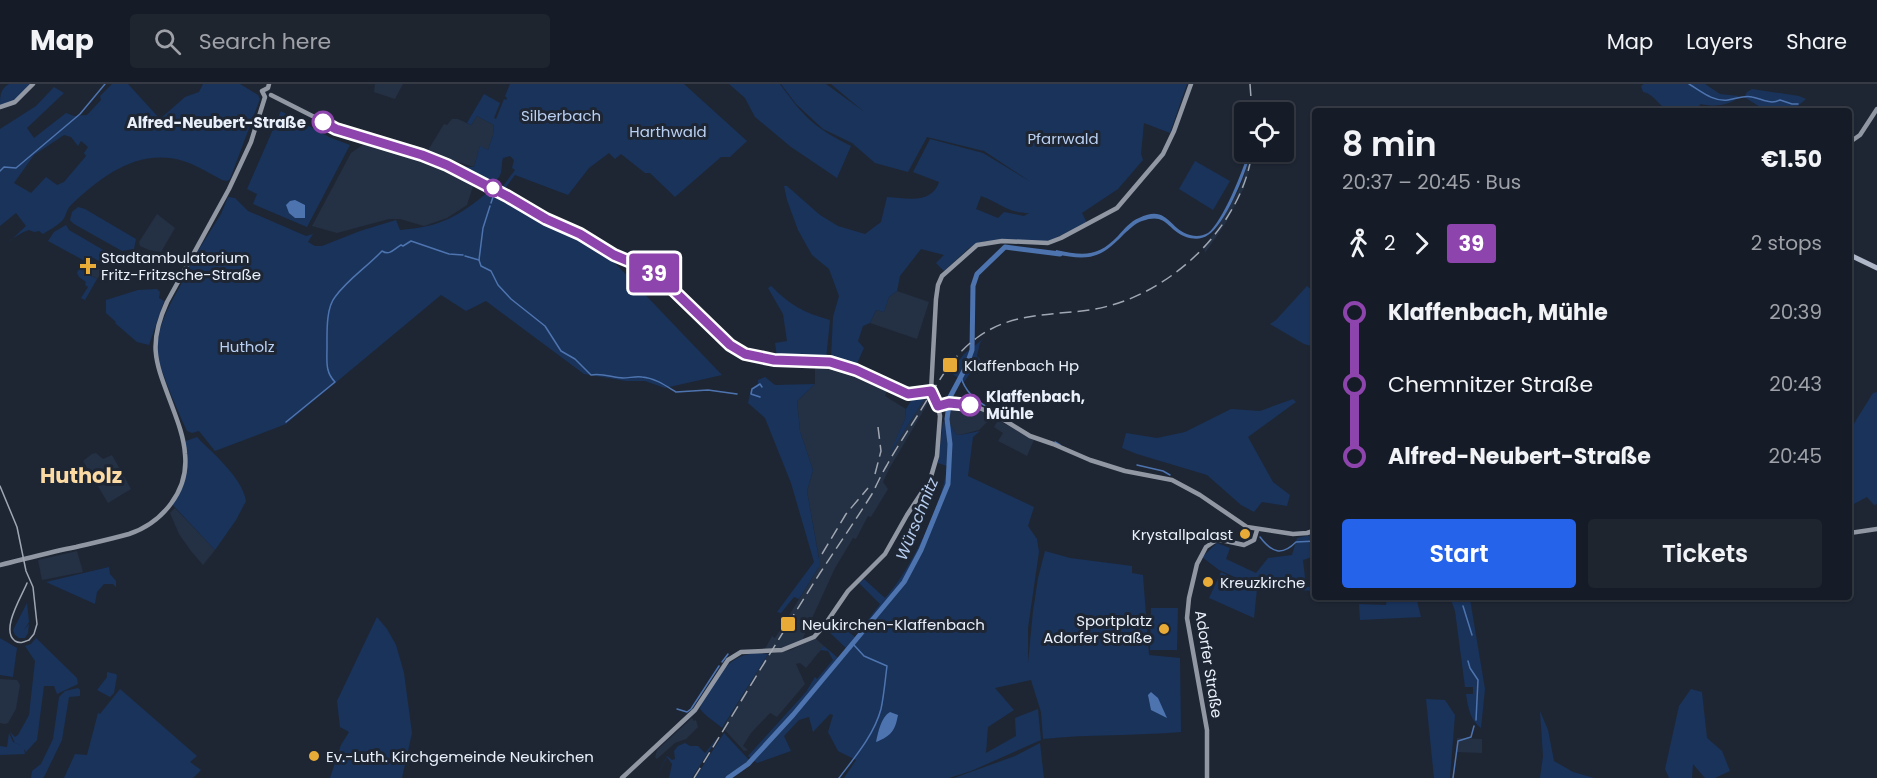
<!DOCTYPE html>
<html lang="en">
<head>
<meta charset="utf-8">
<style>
  :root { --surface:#161c27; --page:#1f252f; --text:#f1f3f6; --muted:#9ea1a7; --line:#353a44; --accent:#2563eb }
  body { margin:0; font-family:Poppins,sans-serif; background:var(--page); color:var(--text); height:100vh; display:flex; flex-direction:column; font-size:22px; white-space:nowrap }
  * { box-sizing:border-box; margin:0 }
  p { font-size:20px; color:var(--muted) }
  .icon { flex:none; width:33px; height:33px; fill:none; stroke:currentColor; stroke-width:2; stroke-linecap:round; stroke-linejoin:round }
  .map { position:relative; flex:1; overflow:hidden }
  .sheet { position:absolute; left:1312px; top:24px; width:540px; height:492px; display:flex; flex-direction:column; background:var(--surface); border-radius:6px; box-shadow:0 2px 4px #0004,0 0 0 2px var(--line) }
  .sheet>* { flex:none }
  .badge { padding:0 12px; border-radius:4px; font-size:21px; line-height:39px }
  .tools { position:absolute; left:1234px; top:18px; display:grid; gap:12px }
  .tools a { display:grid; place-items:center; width:60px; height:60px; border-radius:6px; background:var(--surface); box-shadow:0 2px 4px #0004,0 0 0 2px var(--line); font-size:30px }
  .map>.badge { position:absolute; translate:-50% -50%; box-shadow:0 0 0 3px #fff }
  .legs { display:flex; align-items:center; gap:9px; height:66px; padding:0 30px; font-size:20px }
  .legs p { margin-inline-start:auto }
  .summary { display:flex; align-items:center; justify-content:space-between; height:102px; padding:0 30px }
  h1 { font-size:33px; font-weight:600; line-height:45px }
  .cta { display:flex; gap:12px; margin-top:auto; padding:12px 30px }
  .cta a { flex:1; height:69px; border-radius:6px; background:var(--accent); color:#fff; font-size:24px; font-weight:600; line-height:69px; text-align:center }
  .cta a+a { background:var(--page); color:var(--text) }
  ul { padding:0 30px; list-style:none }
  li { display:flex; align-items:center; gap:21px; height:72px; font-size:22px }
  li i { display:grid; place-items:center; width:9px; height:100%; margin:0 8px; background:currentColor }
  li i::after { content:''; width:15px; height:15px; margin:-8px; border:4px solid; border-radius:50%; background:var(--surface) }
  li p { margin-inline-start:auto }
  li:first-child i { background:linear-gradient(#0000 50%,currentColor 0) }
  li:last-child i { background:linear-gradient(currentColor 50%,#0000 0) }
  header { display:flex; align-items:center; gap:36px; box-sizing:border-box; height:84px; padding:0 30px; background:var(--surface); border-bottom:2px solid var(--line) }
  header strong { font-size:28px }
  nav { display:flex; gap:33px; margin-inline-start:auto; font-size:21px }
  .search { width:420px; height:54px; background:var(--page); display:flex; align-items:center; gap:15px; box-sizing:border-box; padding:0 21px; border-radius:6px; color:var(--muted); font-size:22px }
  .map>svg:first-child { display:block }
  .built { fill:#243043 }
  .green { fill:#19335b; fill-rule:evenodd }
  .water { fill:#4e74b0 }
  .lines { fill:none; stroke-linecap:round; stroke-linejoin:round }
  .stream { stroke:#4e74b0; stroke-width:1.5 }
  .river { stroke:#4e74b0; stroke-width:5 }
  .secondary { stroke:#9198a4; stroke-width:4.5 }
  .primary { stroke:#afb8c8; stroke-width:5 }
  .tram { stroke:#a0a7b2; stroke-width:1.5 }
  .rail { stroke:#a0a7b2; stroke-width:1.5; stroke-dasharray:12 6; stroke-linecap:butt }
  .line-1-casing { stroke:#fff; stroke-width:14 }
  .line-1 { stroke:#8e44ad; stroke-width:9 }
  .stop-1-dot { fill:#fff; stroke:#8e44ad; stroke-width:3 }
  .poi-dot { fill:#e8ab37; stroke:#1e2634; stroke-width:2 }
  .labels { text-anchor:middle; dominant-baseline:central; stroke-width:6; stroke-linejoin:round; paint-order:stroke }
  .park-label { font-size:15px; fill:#bad0f2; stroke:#1e2634 }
  .stop-label { font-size:15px; font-weight:bold; fill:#eaf0fa; stroke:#1e2634; text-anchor:end }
  .poi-label { font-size:15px; fill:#eaf0fa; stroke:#1e2634; text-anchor:start }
  .street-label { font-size:15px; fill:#eaf0fa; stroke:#1e2634 }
  .water-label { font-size:16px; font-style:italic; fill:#b6ccee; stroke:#1e2634 }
  .district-label { font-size:21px; font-weight:bold; fill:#fcdaa3; stroke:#1e2634 }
</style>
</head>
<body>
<header>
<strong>Map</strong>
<div class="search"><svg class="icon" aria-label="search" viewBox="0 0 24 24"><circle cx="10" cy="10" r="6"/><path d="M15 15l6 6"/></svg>Search here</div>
<nav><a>Map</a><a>Layers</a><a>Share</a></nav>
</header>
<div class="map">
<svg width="1877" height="694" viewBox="0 0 1877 694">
  <rect width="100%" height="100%" fill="#1e2634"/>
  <g class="built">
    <path d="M375 0H403L395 15 374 8Z"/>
    <path d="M477 32 494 41 493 51 488 66 480 63 474 83 427 68 444 40 447 41 452 35H458L471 41Z"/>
    <path d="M364 60 442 82 474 99 467 121 447 134 424 142 400 135H389L337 149 312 142 351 69Z"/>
    <path d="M1251 68H1254L1253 75 1244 104 1225 140 1205 169 1204 162 1215 148 1241 102Z"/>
    <path d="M157 130 175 144 161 168 149 166 140 162 139 158Z"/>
    <path d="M88 174 92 175 90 180 103 187 97 195 79 185Z"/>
    <path d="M897 207 929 218 917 255 870 239 876 226 884 228 889 213Z"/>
    <path d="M815 278 847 284 888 304 885 312 906 325 905 335 892 366 927 311 931 314 889 385 883 398 888 405 871 433 868 432 856 455 853 454 835 484 803 554 805 556 783 564 765 565 772 552 775 554 819 483V474L807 407 813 386 800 347 797 317 815 300Z"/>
    <path d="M958 321 975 325 993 332 979 346 960 351 956 350 949 338V328L952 322Z"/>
    <path d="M998 336 1034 356 1027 372 998 357 1003 349 994 343Z"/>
    <path d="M96 369 103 375 112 371 131 405 108 419 83 377 92 370Z"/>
    <path d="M175 424 215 466 203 481 191 467 179 450 170 429Z"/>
    <path d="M77 467 83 488 42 496 38 476Z"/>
    <path d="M815 554 824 562 806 584 800 579 796 580 805 600 777 633 770 629 751 649 743 662 748 666 744 667 723 644 768 570 791 566Z"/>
    <path d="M0 595 17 596 20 601 16 625 8 639 5 640 0 639Z"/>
    <path d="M692 634 694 637 696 636 698 643 686 655 675 659 657 675 655 673 657 666Z"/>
    <path d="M1457 654 1482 655V669L1456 668Z"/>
  </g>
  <g class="green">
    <path d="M9 0H30L15 18 0 23C0 12 0 5 9 0Z"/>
    <path d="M112 0H128L160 35 185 13 199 8 203 0H240L258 11 260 15 230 95 227 97 222 96C209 89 195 80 180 76 136 65 101 93 71 121 66 126 66 133 62 137 57 142 49 146 43 150L39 147 34 148 29 146C19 149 13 155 5 159L0 154 5 159 11 156 26 142 16 129 0 142V45L36 22 54 3 64 9 27 44 34 54 66 29 74 32 87 31 101 16 100 12ZM64 51 71 53 78 62 81 57 88 63 84 69 86 72 64 98 57 101 46 93 31 109 14 99 34 71Z"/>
    <path d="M510 0H684L747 57 730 73H721L675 113 650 89H645L621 70 615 75 609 69 589 84 568 111 515 91 503 107 499 105 498 103 503 102 515 86 512 84 514 76 510 72 503 74C500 84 505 95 490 98L433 73 434 71 468 83H474L480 62 488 66 493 51 494 41 477 32 471 41 467 39 484 10 500 19 494 34 496 35 504 15 506 16 507 14 505 12Z"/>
    <path d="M729 0H780C804 33 813 43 851 62L837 94 791 63 755 33 745 14Z"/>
    <path d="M781 0H826L863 27 831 0H1187L1170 49 1144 39 1141 70 1143 76 1118 105 1082 129 1087 139 1051 156 1040 159 985 157 969 164 944 187 936 179 944 171 921 165 900 192 897 207 889 213 884 228 876 226 870 239 863 242 858 257 864 264 855 284 834 277 831 273 833 233 839 212 829 185 812 171 798 146 787 116 784 102H787L820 131 838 142 865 150 881 138 887 113C906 114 931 121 939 98L913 88 930 55 983 69 1031 98 984 67 927 53 908 88 875 79 852 59 823 45 796 20ZM981 112C999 118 1007 129 1029 129L1024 132 1004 128 998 134 976 125Z"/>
    <path d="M1644 0H1705L1720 10 1739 12C1731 22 1713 23 1701 20L1693 27C1686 27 1678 28 1672 27 1659 24 1655 10 1643 8L1641 2Z"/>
    <path d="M1752 5 1799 12 1806 15 1793 26 1762 24 1744 13 1747 8Z"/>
    <path d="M281 27 331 54 350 61 307 143 253 120 257 110 247 105Z"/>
    <path d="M1195 77 1230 97 1213 126 1179 105Z"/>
    <path d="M488 108 545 139 609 170 612 176 722 291 665 304 645 297H626L584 290 486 217 466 227 441 211 286 340 215 367 199 347 192 349 187 347C180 332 156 278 157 265 158 237 175 212 188 188L186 186 221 130 228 113 235 114 248 127 306 152 313 150 308 158 315 162H322L360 147 396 136 400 146C440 143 458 133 488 108Z"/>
    <path d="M78 123 85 125 136 155 134 165 122 167 74 140 70 136 72 128Z"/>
    <path d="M66 141 69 146 105 167 108 174 106 181 90 172 83 176 48 157 54 148Z"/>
    <path d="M79 185 97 195 85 216 81 214 88 203 85 201 86 198 79 193 77 189Z"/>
    <path d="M771 202C792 222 802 228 830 236L826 276 777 273 775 259 787 257 783 230 768 204Z"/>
    <path d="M1307 202 1315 209V263L1304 260 1270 240 1276 236Z"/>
    <path d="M157 205 160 208 159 214 164 217 149 261 137 258 115 239 116 238 106 229V216L138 206Z"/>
    <path d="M983 255 980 259 977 272 980 275 964 298 950 288 964 270Z"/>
    <path d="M765 293 775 301 815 300 797 317 800 347 813 386 807 407 819 475V483L799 515 794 513 781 529 777 528 814 478 791 399 765 334 748 319 751 305 758 300V296Z"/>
    <path d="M1877 308V420L1874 421 1867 413 1850 422V346L1873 309Z"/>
    <path d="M927 311 889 371 905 335 906 325 912 315Z"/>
    <path d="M1293 315 1296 318 1248 353 1273 398 1290 411 1287 422 1262 418 1254 428 1241 421 1207 391 1137 370 1122 364 1126 349 1157 354 1185 348 1231 325 1260 327Z"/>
    <path d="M943 338H949L956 350 960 351 980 347 973 353 968 392 1034 423 1028 442 1037 455 1039 468 1028 544V579L1033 527 1038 494 1045 467 1070 474 1132 482V489L1143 491 1149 571 1180 574 1181 648C1135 652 1089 650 1043 655L1041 628 1031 596 995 604 1014 626 988 643 986 669 1016 652 1015 634 1038 625 1041 656 971 687 949 694H844L856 676 838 667 828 648 833 631 830 630 813 648 809 633 799 636 784 652 791 667 757 679 748 672 806 608 815 593 817 595 833 576 828 567 820 566 824 562 838 574 847 565 826 545 833 536 855 553 880 520 859 499 864 495 885 514C909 489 944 418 947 382L938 379Z"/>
    <path d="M197 353C214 371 241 392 246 417L236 436 215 466 172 420 183 400 186 357Z"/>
    <path d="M1315 450V472L1303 476 1306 503 1315 502V507L1259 504 1219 486 1202 473 1217 459 1230 464 1226 475 1256 489 1268 474 1292 471 1297 454Z"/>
    <path d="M109 483 110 490 116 497V503L113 500H104L97 508 95 520 46 498Z"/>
    <path d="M1221 488 1257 505 1254 534 1209 514Z"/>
    <path d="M1387 513H1416L1421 533 1360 536 1359 520 1386 521Z"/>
    <path d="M1450 513H1470V515L1485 605 1481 644C1470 636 1468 623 1466 610H1473V603H1465L1455 527Z"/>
    <path d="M27 519 29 538 24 546 29 540 28 549 25 554H19L15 551 13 546Z"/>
    <path d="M1151 524H1178L1177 566H1150Z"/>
    <path d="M377 533 387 545 396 561 404 589 412 649 402 694H330L341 661 349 648 340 643 337 617Z"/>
    <path d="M0 554 17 564 13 593 0 591Z"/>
    <path d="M36 554 77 594 78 600 57 610 54 602H44L37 656 26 668 24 665 25 670 0 671V662L7 663 9 649 13 658 23 662 15 659 10 648 15 653 18 651 29 631 35 577 25 562 31 560Z"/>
    <path d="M756 569 768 570 722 644C716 638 706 633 700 625L701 621C716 597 724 572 756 569Z"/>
    <path d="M107 588 116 590 117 592 114 609 110 613 97 606 107 593Z"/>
    <path d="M78 604 80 606V612L69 613 62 656 45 691 43 694H31L32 687 41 680 53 655 59 613 65 607Z"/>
    <path d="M120 605 197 672 190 678 201 686 193 694H64L75 670 87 671 98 629 100 630Z"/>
    <path d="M1691 605 1702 608 1707 654 1722 667 1730 687 1715 694H1705L1693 680 1692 694H1669L1665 685 1679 622Z"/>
    <path d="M1426 615 1445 616 1455 631 1450 694H1434Z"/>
    <path d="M1540 627 1548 646 1554 677 1573 688 1594 694H1540L1543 672Z"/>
    <path d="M724 649 749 676 726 694H695Z"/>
    <path d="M718 653 692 694H669L672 680 667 673 656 694 667 672 672 676 675 675 674 667 678 662 685 659 690 662H698L705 669Z"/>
    <path d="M1040 659 1044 694H954L1015 672Z"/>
  </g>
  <g class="water">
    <path d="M1248 68H1251L1250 71C1245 91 1225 141 1208 151 1201 156 1193 155 1186 153 1166 145 1167 128 1142 137 1135 139 1130 145 1124 150 1100 175 1089 177 1055 170L1056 166C1084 172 1098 173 1118 152 1124 145 1131 137 1139 134 1168 120 1168 145 1190 151 1197 153 1202 152 1208 149 1222 139 1244 85 1248 68Z"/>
    <path d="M295 116 305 121V134H295L289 129 286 121 290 117Z"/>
    <path d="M1151 608 1158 614 1167 634 1151 626 1148 611Z"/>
    <path d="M890 628 898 631C895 647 891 652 876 658 878 649 881 633 890 628Z"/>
  </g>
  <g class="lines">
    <g class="stream">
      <path d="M1689 0C1701 7 1713 18 1728 16 1736 15 1744 11 1752 13 1763 15 1770 21 1780 16L1792 20H1798"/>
      <path d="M0 87 4 83 16 84 80 30 105 0"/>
      <path d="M491 119 494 110"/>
      <path d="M465 172 479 176 481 182 491 187 498 201 511 215 545 242 561 267 575 275 591 291C602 289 611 293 623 294 629 294 636 292 642 293 655 294 666 302 676 308L708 306 737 310"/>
      <path d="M479 176 483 144 490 122"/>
      <path d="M961 293C965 308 976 317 989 324"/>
      <path d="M760 313 751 310 752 305 760 300 762 303"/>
      <path d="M993 325 1010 337"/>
      <path d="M286 338 335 298C325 288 327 277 327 263 327 248 326 224 335 213 348 195 367 183 382 167 390 172 394 165 401 161L403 162 411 157 449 170 463 171"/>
      <path d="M1055 358 1060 361"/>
      <path d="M1137 381 1163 387 1170 391"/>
      <path d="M1260 453C1272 469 1282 472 1296 458L1316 457"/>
      <path d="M1463 522 1472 551"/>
      <path d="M1468 577 1470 584 1478 596 1476 636"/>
      <path d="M722 578 728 570"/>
      <path d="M677 625 687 628 691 625 719 582"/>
      <path d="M839 694C855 673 874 651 881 625 884 611 885 597 887 582L864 572 853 560"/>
      <path d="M1453 694 1458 657 1471 653 1474 642"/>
    </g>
    <path class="river" d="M728 694 748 680 793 631 904 498 921 466 948 400 950 360 947 335 950 313 966 283 972 266 973 202 977 190 1005 163 1060 170"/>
    <g class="secondary">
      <path d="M271 11 336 44 422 71 447 81 494 105 546 135 580 150 614 171 650 186 667 200 730 261 745 270 774 276 829 278 856 287 908 310 931 307"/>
      <path d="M0 23 15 18 33 0"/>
      <path d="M1850 58 1860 51 1877 25"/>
      <path d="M938 322 953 319 977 323 996 331 1030 352 1053 360 1090 376 1125 387 1172 396 1200 411 1247 443 1293 450 1307 449 1316 446"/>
      <path d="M1850 449 1877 445"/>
      <path d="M0 481C25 475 50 468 76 463 93 459 111 455 129 450 162 439 189 407 185 370 184 354 178 338 172 322 156 279 147 262 167 218L229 105 251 58 265 13 262 7 268 4 269 0"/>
      <path d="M622 694 695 626 728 576 741 568 782 566 814 553 824 542 848 507 885 470 907 431 930 396 937 372 940 332 938 322 931 307 936 215 938 201 942 192 977 161 1002 157 1048 159 1061 154 1117 124 1163 70 1174 47 1191 0"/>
      <path d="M1207 694V646L1187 534 1189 514 1197 480 1206 463 1215 457 1221 456 1244 461 1254 456 1257 446"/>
    </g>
    <path class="primary" d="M1850 171 1877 184"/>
    <path class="tram" d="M0 402 17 443 26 487 33 503 37 540 34 550 29 556C24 558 20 560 15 557 0 546 22 512 27 499"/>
    <g class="rail">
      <path d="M1250 0 1252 28"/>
      <path d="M875 390 881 367 878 343"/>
      <path d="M822 470 846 430 868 404"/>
      <path d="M694 694C736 626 777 557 820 489 837 463 855 437 872 410 877 400 881 391 887 381 899 359 914 338 927 316 942 292 955 269 978 253 1014 227 1054 232 1095 225 1169 212 1242 143 1252 68"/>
    </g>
  </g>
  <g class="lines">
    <defs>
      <path id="line-1" d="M323 38 336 45 422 71 447 81 507 112 546 135 580 150 614 171 650 186 667 200 730 261 745 270 774 276 830 278 856 286 908 310 931 307 938 322 949 319 970 321"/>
    </defs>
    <use href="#line-1" class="line-1-casing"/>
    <use href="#line-1" class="line-1"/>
  </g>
  <g class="stop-1-dot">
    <circle cx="323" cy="38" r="10"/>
    <circle cx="493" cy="104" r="8"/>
    <circle cx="970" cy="321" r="10"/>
  </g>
  <g class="poi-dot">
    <path d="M85 173h6v6h6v6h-6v6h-6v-6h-6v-6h6z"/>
    <rect x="942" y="273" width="16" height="16" rx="3"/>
    <circle cx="1245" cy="450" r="6"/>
    <circle cx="1208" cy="498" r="6"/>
    <rect x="780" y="532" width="16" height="16" rx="3"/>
    <circle cx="1164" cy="545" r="6"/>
    <circle cx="314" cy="672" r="6"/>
  </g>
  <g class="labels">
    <g class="park-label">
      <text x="561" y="31">Silberbach</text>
      <text x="668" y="47">Harthwald</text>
      <text x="1063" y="54">Pfarrwald</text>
      <text x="247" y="262">Hutholz</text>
    </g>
    <g class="stop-label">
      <text x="306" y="38">Alfred-Neubert-Straße</text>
      <text x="986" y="312" text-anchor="start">Klaffenbach,<tspan x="986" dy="17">Mühle</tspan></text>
    </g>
    <g class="poi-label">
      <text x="101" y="173">Stadtambulatorium<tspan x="101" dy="17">Fritz-Fritzsche-Straße</tspan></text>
      <text x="964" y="281">Klaffenbach Hp</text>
      <text x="1233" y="450" text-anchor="end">Krystallpalast</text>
      <text x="1220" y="498">Kreuzkirche</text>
      <text x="1152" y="536" text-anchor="end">Sportplatz<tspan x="1152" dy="17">Adorfer Straße</tspan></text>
      <text x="802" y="540">Neukirchen-Klaffenbach</text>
      <text x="326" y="672">Ev.-Luth. Kirchgemeinde Neukirchen</text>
    </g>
    <g class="street-label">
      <text transform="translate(1209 580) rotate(81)">Adorfer Straße</text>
    </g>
    <g class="water-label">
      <text transform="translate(917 435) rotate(-68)">Würschnitz</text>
    </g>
    <g class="district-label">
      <text x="81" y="391">Hutholz</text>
    </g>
  </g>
</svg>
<div class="tools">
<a><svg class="icon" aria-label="locate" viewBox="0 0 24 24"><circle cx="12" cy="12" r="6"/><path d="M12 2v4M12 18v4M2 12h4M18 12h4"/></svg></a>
</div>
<b class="badge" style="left:654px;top:189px;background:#8e44ad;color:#fff">39</b>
<section class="sheet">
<div class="summary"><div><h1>8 min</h1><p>20:37 – 20:45 · Bus</p></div><b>€1.50</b></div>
<div class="legs"><svg class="icon" aria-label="walk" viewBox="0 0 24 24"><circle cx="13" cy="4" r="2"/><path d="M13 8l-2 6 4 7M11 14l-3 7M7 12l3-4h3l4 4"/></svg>2<svg class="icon" aria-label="forward" viewBox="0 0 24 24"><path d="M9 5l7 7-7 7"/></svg><b class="badge" style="background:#8e44ad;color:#fff">39</b><p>2 stops</p></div>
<ul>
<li><i style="color:#8e44ad"></i><b>Klaffenbach, Mühle</b><p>20:39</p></li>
<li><i style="color:#8e44ad"></i><span>Chemnitzer Straße</span><p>20:43</p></li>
<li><i style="color:#8e44ad"></i><b>Alfred-Neubert-Straße</b><p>20:45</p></li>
</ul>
<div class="cta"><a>Start</a><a>Tickets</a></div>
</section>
</div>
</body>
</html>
